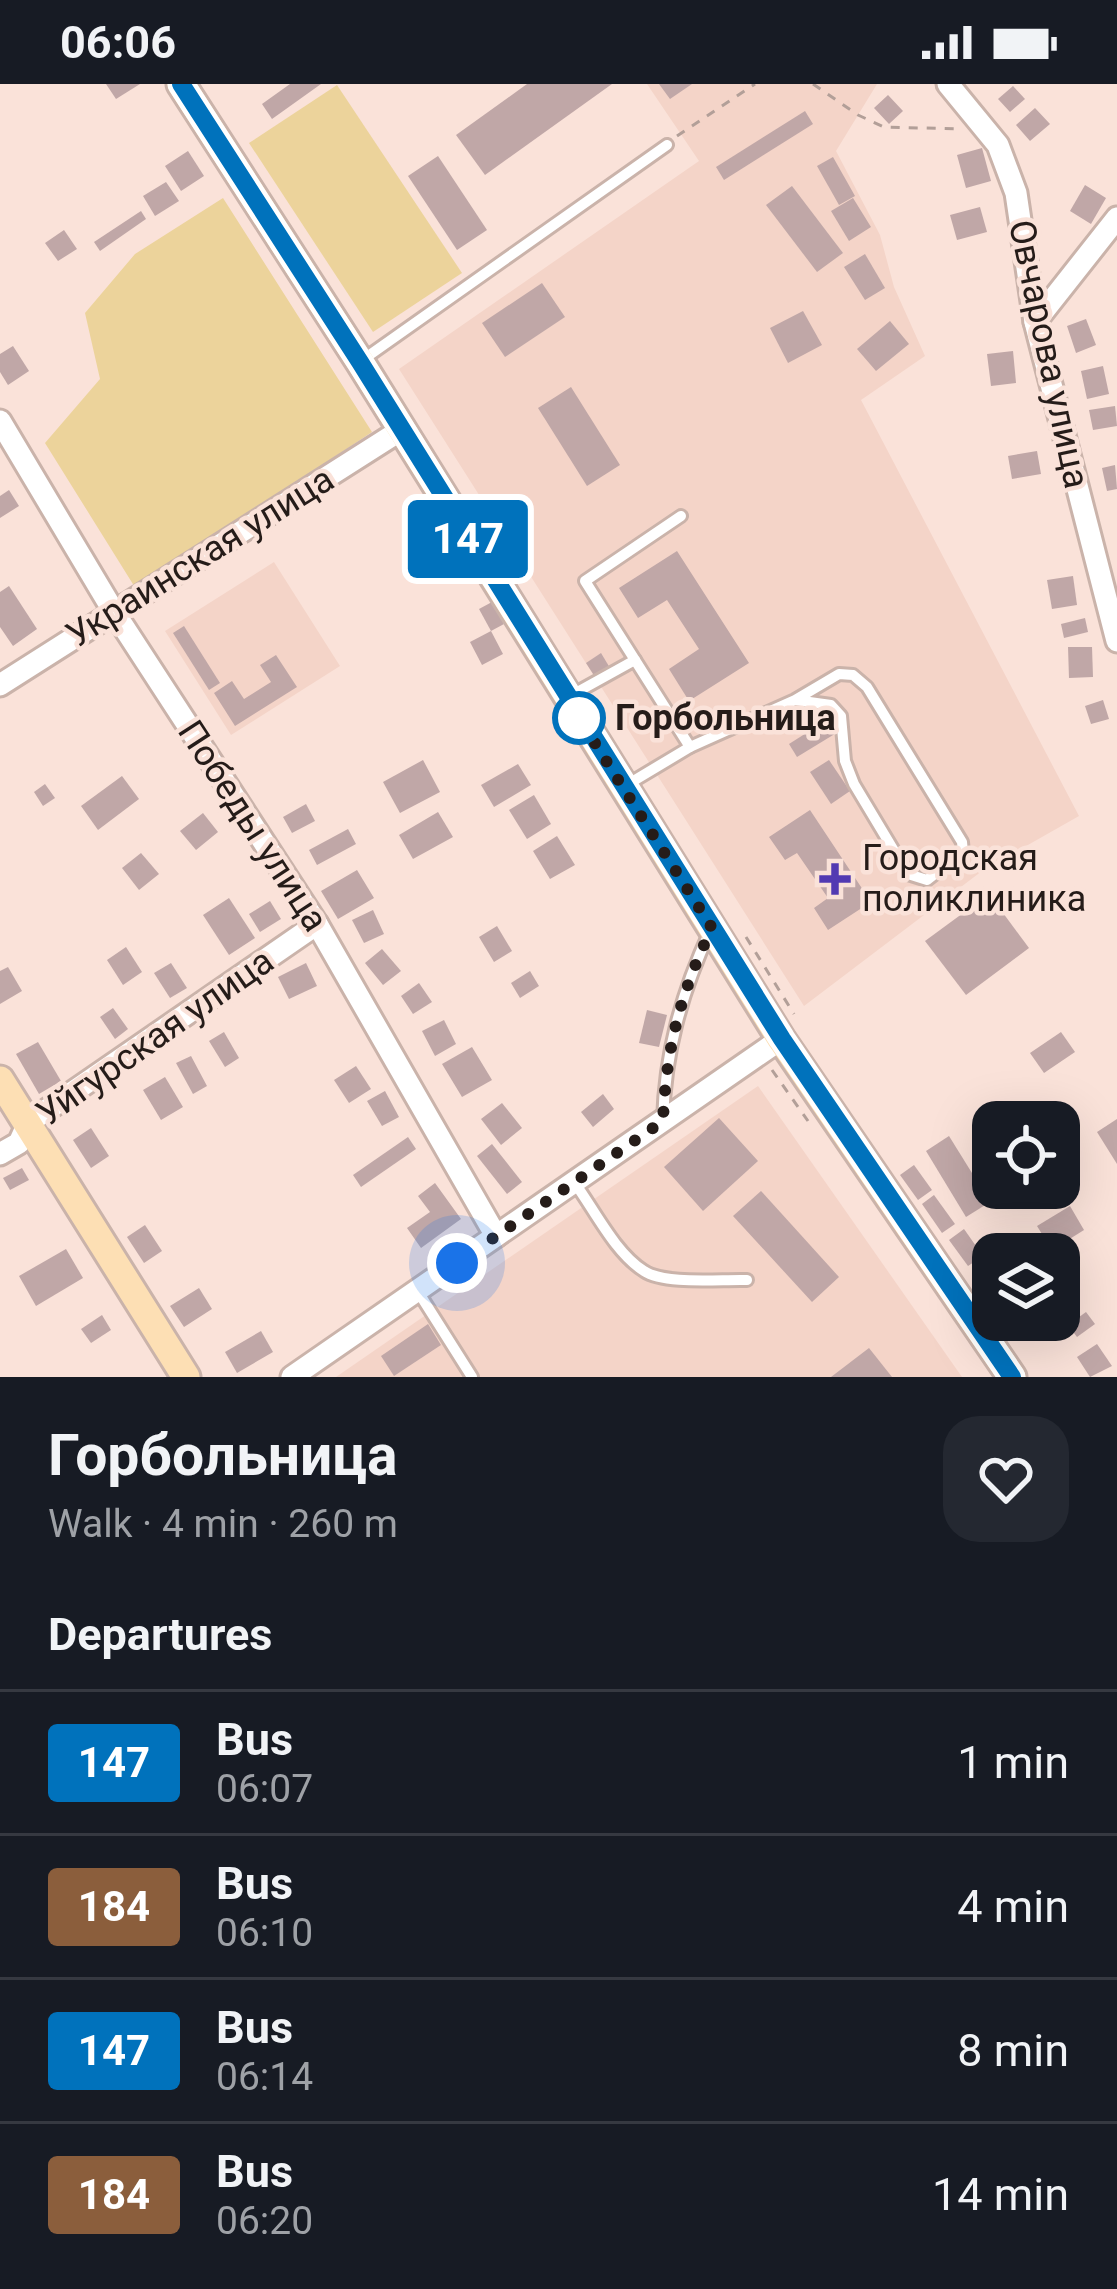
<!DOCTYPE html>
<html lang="en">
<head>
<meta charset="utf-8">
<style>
  :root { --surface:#171b24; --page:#242831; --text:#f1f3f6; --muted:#9ea1a6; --line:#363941 }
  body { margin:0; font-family:Roboto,sans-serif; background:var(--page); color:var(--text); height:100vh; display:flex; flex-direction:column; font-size:45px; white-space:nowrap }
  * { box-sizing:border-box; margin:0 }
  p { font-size:39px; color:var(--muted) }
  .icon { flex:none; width:66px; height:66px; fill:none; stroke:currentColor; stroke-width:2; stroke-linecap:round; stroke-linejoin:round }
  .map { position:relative; height:1293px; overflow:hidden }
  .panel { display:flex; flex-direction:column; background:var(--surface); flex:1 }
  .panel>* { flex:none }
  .badge { padding:0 24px; border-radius:9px; font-size:42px; line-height:78px }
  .buttons { position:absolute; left:972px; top:1017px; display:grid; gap:24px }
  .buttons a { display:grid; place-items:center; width:108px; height:108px; border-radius:24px; background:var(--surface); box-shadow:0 12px 48px #0002; font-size:60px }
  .you { position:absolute; width:60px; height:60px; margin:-30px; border:9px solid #fff; border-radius:50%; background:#1a73e8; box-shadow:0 0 0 18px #1a73e833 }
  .map>.badge { position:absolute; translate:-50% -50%; box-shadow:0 0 0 6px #fff }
  h2 { padding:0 48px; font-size:45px; line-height:108px }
  .round { display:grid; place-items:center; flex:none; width:126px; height:126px; border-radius:36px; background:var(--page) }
  .summary { display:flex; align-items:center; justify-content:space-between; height:204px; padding:0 48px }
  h1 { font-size:57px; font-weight:700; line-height:90px }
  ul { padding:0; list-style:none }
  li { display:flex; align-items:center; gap:36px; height:144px; padding:0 48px; border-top:3px solid var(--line) }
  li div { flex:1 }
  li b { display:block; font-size:45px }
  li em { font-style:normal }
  li .badge { min-width:132px; font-weight:700; text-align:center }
  .status { display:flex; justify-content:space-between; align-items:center; height:84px; padding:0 60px; background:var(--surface); direction:ltr }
  .status svg { height:33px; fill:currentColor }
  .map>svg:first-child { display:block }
  .built { fill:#f4d4c8 }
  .green { fill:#ecd39b }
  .building { fill:#c0a7a7 }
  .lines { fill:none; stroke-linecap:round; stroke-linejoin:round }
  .lane-casing { stroke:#cab3aa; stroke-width:16 }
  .street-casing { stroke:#cab3aa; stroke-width:27 }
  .secondary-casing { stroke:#cab3aa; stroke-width:33 }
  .path { stroke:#b29f98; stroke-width:3; stroke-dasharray:9 9; stroke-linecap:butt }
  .lane { stroke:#fff; stroke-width:10 }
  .street { stroke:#fff; stroke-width:21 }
  .secondary { stroke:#fddfb4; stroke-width:27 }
  .line-casing { stroke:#fff; stroke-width:27 }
  .line { stroke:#0072bc; stroke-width:18 }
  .walk { stroke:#251c19; stroke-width:12; stroke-dasharray:0 21.6 }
  .stop-dot { fill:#fff; stroke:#0072bc; stroke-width:6 }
  .poi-dot { fill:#523ab2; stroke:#fae2d9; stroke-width:4.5 }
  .labels { text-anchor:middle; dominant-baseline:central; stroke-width:9; stroke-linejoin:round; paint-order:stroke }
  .street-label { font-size:36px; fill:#251c19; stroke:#fae2d9 }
  .stop-label { font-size:36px; font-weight:bold; fill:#251c19; stroke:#fae2d9; text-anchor:start }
  .poi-label { font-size:36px; fill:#251c19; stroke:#fae2d9; text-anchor:start }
</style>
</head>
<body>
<div class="status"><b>06:06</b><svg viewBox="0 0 49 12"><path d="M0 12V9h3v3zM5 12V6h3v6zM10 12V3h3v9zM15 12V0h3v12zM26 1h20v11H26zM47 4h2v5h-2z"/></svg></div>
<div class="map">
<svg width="1117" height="1293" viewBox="0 0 1117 1293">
  <rect width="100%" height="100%" fill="#fae2d9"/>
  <g class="built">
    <path d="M647 0H877L836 67 880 151 894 203 925 272 861 316 1079 732 982 787 804 922 399 285 699 77Z"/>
    <path d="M274 478 340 582 231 651 165 547Z"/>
    <path d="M758 1002 962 1293H336Z"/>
  </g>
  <g class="green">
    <path d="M337 1 462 189 373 248 249 59Z"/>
    <path d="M223 114 372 348 136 505 45 359 100 295 85 229 135 170Z"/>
  </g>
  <g class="building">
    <path d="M106 0H140L116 15Z"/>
    <path d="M290 0H321L272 35 262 20Z"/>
    <path d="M527 0H612L485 91 456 51Z"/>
    <path d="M659 0H692L670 15Z"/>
    <path d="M1013 2 1025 15 1010 28 998 15Z"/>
    <path d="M888 11 903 27 889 40 874 24Z"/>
    <path d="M1035 24 1050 40 1030 57 1016 41Z"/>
    <path d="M805 27 813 40 724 96 716 83Z"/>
    <path d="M982 64 991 97 966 104 957 71Z"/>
    <path d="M188 67 204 92 181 107 165 82Z"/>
    <path d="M438 72 487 146 457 166 408 92Z"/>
    <path d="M833 73 855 112 839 121 817 82Z"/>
    <path d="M166 98 179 117 155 132 143 112Z"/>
    <path d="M1085 101 1106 114 1091 140 1070 127Z"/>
    <path d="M792 102 843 169 817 188 766 121Z"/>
    <path d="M853 114 871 143 849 157 831 127Z"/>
    <path d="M980 123 987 148 957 156 950 131Z"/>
    <path d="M141 127 146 135 100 167 94 158Z"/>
    <path d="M64 146 77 165 58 177 45 159Z"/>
    <path d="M865 170 885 204 865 216 844 183Z"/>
    <path d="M542 199 565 233 505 273 482 239Z"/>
    <path d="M803 227 822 261 788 279 770 244Z"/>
    <path d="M1086 235 1096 261 1076 269 1067 242Z"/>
    <path d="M890 237 909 260 876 287 857 265Z"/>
    <path d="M13 262 29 287 8 301 0 288V270Z"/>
    <path d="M1013 267 1016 299 991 302 987 270Z"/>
    <path d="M1103 282 1109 310 1087 315 1081 287Z"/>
    <path d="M571 303 620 381 587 402 538 324Z"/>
    <path d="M1115 322 1117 342 1093 346 1089 326Z"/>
    <path d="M1037 367 1041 390 1012 395 1008 372Z"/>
    <path d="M1115 381 1117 405 1107 407 1102 384Z"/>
    <path d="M9 406 19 422 0 434V412Z"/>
    <path d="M677 467 749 579 689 617 669 585 699 565 667 516 638 534 619 504Z"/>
    <path d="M1073 492 1077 521 1052 525 1047 496Z"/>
    <path d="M9 502 37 545 13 562 0 543V508Z"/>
    <path d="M492 518 504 540 491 547 479 525Z"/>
    <path d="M1085 534 1088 548 1064 554 1061 540Z"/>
    <path d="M184 542 220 599 209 606 173 549Z"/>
    <path d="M491 547 503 570 482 581 470 558Z"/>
    <path d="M1068 563H1092L1093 593 1069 594Z"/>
    <path d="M601 569 610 584 595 593 586 579Z"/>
    <path d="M276 571 297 603 235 642 214 609 232 597 244 615 271 598 260 581Z"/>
    <path d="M1103 616 1109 635 1091 640 1085 622Z"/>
    <path d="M830 634 838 648 797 673 789 660Z"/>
    <path d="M423 676 440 708 400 729 383 698Z"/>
    <path d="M829 676 850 707 831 720 810 688Z"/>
    <path d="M518 680 531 701 494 723 481 701Z"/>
    <path d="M122 692 139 715 98 746 81 722Z"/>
    <path d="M45 700 55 714 43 722 34 708Z"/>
    <path d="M534 711 551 740 527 755 509 726Z"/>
    <path d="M306 720 315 737 292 749 283 733Z"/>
    <path d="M810 726 871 818 828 846 814 824 828 814 797 769 785 776 769 753Z"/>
    <path d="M438 728 453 753 413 775 399 751Z"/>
    <path d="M203 729 218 748 196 766 180 747Z"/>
    <path d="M348 745 356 760 317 781 309 766Z"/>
    <path d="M557 752 575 781 550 795 533 767Z"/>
    <path d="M141 769 159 790 139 806 122 784Z"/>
    <path d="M357 786 374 814 338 835 321 807Z"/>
    <path d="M989 810 1029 864 966 911 925 857Z"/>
    <path d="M229 814 255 854 229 871 203 831Z"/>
    <path d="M270 817 281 835 260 848 249 830Z"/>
    <path d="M373 826 384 850 364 859 352 836Z"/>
    <path d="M497 842 512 867 494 878 479 853Z"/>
    <path d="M126 863 142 888 123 901 107 876Z"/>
    <path d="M382 865 401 887 383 901 365 879Z"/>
    <path d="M171 879 187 904 170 914 154 889Z"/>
    <path d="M306 879 317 902 289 915 278 893Z"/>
    <path d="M8 883 22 907 0 920V887Z"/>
    <path d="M530 887 539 902 520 914 511 899Z"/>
    <path d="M419 899 432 918 413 930 401 912Z"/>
    <path d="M113 924 128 945 115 955 100 933Z"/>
    <path d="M647 926 667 931 659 963 639 959Z"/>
    <path d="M444 936 456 960 435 972 422 947Z"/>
    <path d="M224 948 239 974 225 983 209 957Z"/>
    <path d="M1061 948 1075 968 1044 989 1030 969Z"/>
    <path d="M38 958 61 997 39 1010 16 970Z"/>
    <path d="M472 963 492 996 462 1013 442 980Z"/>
    <path d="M191 972 207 1002 193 1010 176 979Z"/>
    <path d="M356 982 371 1005 349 1019 334 996Z"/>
    <path d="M165 993 183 1023 161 1036 143 1006Z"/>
    <path d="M385 1007 399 1033 382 1042 367 1017Z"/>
    <path d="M603 1010 614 1025 593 1043 581 1028Z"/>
    <path d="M502 1019 522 1044 501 1061 481 1035Z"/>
    <path d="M1023 1020 1035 1038H1010L1005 1031Z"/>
    <path d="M719 1034 758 1077 703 1127 664 1083Z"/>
    <path d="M1117 1035V1080L1097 1048Z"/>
    <path d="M91 1044 109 1072 91 1084 73 1056Z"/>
    <path d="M949 1052 990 1118 966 1133 926 1067Z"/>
    <path d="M408 1053 416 1065 361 1103 353 1091Z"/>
    <path d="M492 1060 522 1098 507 1110 477 1072Z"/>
    <path d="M914 1081 932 1106 918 1116 900 1091Z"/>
    <path d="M22 1084 29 1096 10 1106 3 1094Z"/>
    <path d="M435 1099 461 1135 421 1164 407 1144 430 1128 418 1112Z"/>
    <path d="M761 1107 839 1193 812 1218 733 1132Z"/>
    <path d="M934 1111 955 1140 942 1149 922 1120Z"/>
    <path d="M1070 1122 1084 1146 1052 1166 1037 1142Z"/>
    <path d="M145 1141 162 1167 144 1179 127 1153Z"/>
    <path d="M964 1145 983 1172 968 1182 949 1156Z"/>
    <path d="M66 1165 83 1194 36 1222 19 1192Z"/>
    <path d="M199 1204 212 1225 184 1243 170 1222Z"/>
    <path d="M1086 1228 1095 1240 1077 1253 1068 1241Z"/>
    <path d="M102 1231 111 1246 91 1259 81 1245Z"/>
    <path d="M428 1240 441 1261 394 1292 381 1272Z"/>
    <path d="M261 1247 273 1268 237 1289 225 1268Z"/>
    <path d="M1097 1260 1112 1282 1090 1293 1077 1273Z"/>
    <path d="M869 1264 892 1293H831Z"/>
  </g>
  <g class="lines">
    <defs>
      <g id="lane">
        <path d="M361 277 667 61"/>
        <path d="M681 432 585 497 690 663"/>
        <path d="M570 612 635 576"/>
        <path d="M625 702 690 663 795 616 839 590 853 591 867 603 962 758 963 768 927 796 908 790 854 700 845 677 841 632 831 621 795 616"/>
        <path d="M663 1037C665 969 681 910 710 847"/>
        <path d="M574 1098C594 1125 615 1169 644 1187 665 1201 721 1195 747 1196"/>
        <path d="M417 1206 472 1293"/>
      </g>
      <g id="street">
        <path d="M948 0 998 61 1016 109 1035 238 1117 557"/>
        <path d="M1035 238 1117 134"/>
        <path d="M0 337 114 528 317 840 496 1152"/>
        <path d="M0 601 401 346"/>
        <path d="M0 1070 19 1059 28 1039 317 840"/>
        <path d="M292 1293 781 955"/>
      </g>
      <g id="secondary">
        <path d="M181 0 360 278 781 955 1012 1293"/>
        <path d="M0 996 186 1293"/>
      </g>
    </defs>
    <use href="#lane" class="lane-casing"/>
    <use href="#street" class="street-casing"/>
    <use href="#secondary" class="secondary-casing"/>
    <g class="path">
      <path d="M813 0 858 31 884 43 960 45"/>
      <path d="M677 52 755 0"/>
      <path d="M746 853 794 930"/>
      <path d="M772 986 808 1037"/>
    </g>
    <use href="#lane" class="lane"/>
    <use href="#street" class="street"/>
    <use href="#secondary" class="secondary"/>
  </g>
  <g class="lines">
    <defs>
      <path id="line" d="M181 0 360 278 782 955 1012 1293"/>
    </defs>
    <use href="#line" class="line-casing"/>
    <use href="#line" class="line"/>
    <path class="walk" d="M457 1179 663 1037C666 965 680 910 712 844L579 634"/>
  </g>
  <circle class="stop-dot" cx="579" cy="634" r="24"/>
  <path class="poi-dot" d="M829 777h12v12h12v12h-12v12h-12v-12h-12v-12h12z"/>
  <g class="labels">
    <g class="street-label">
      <text transform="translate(1049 270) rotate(78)">Овчарова улица</text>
      <text transform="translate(200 473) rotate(-32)">Украинская улица</text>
      <text transform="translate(253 742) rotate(57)">Победы улица</text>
      <text transform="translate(155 953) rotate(-35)">Уйгурская улица</text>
    </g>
    <g class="stop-label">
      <text x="615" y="634">Горбольница</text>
    </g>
    <g class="poi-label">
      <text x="862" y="774">Городская<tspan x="862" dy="41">поликлиника</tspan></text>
    </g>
  </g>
</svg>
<div class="buttons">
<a><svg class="icon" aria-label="locate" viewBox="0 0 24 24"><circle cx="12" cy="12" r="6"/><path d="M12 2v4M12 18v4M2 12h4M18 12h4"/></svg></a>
<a><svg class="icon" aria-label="layers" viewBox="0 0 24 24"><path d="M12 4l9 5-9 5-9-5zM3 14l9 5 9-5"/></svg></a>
</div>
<div class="you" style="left:457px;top:1179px"></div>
<b class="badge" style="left:468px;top:455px;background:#0072bc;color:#fff">147</b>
</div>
<section class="panel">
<div class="summary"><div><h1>Горбольница</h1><p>Walk · 4 min · 260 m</p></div><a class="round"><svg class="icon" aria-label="heart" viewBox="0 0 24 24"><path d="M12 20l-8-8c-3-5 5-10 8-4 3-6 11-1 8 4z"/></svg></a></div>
<h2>Departures</h2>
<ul>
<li><span class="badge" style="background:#0072bc;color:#fff">147</span><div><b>Bus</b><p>06:07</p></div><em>1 min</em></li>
<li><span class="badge" style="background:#8b5e3c;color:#fff">184</span><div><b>Bus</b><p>06:10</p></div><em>4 min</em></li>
<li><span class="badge" style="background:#0072bc;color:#fff">147</span><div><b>Bus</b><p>06:14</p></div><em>8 min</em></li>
<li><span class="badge" style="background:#8b5e3c;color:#fff">184</span><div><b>Bus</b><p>06:20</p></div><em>14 min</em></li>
</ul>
</section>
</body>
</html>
